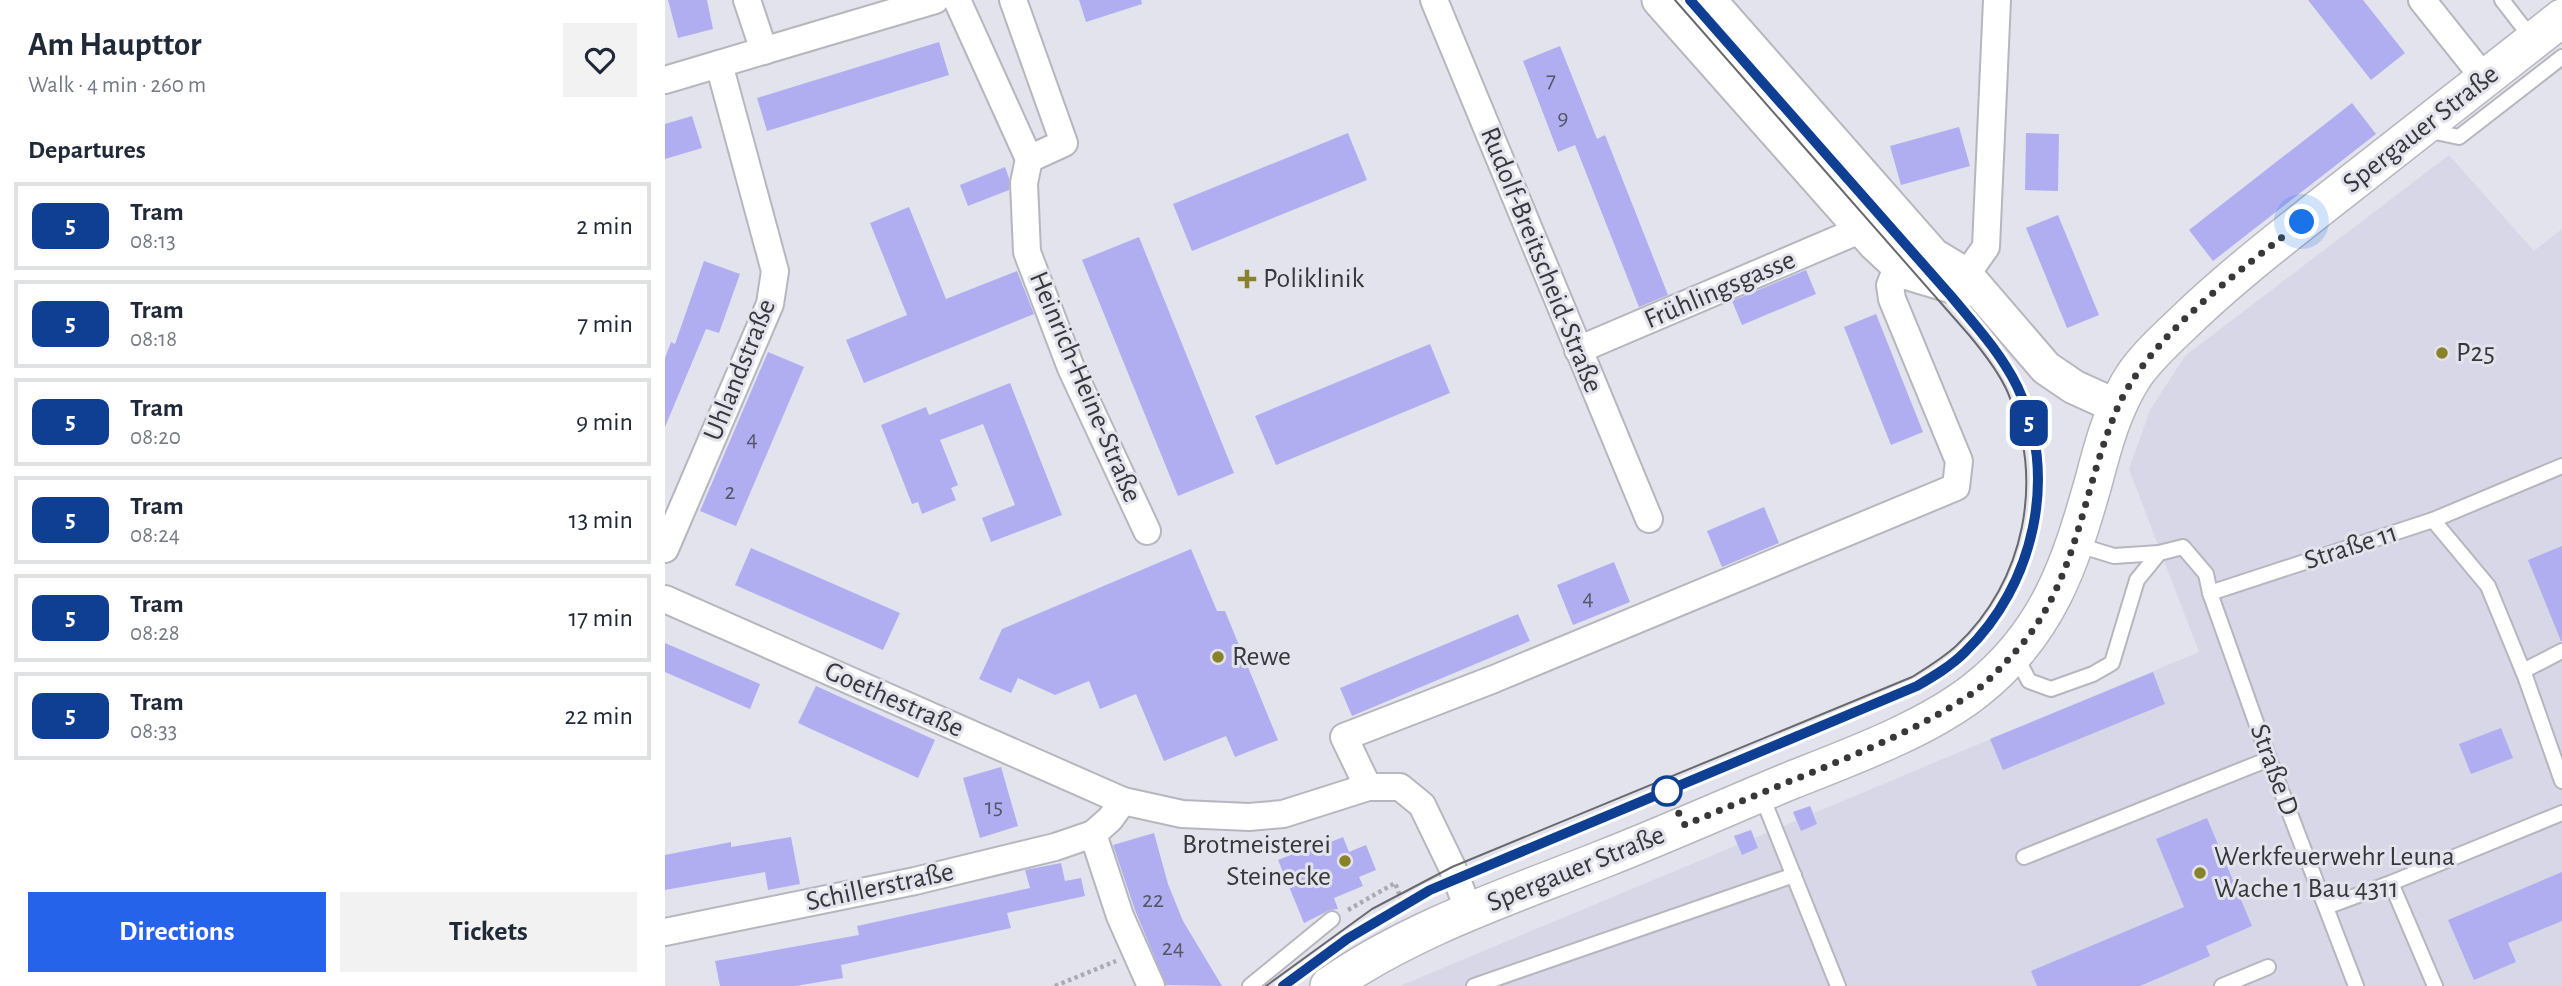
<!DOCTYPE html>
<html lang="en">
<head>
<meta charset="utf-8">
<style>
  :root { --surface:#fff; --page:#f2f2f3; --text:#1f2937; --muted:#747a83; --line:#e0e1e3; --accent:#2563eb }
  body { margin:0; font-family:"Alegreya Sans",sans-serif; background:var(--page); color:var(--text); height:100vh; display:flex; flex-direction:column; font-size:26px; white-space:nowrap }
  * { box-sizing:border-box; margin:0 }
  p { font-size:23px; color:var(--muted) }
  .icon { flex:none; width:38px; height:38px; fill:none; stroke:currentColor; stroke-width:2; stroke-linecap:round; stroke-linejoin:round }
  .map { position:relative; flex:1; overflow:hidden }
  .sheet { display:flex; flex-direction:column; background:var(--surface); width:665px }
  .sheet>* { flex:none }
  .badge { padding:0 14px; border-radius:10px; font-size:24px; line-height:46px }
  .you { position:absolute; width:35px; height:35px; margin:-18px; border:5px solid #fff; border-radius:50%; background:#1a73e8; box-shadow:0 0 0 10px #1a73e833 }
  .map>.badge { position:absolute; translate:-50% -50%; box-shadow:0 0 0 4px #fff }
  h2 { padding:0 28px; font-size:26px; line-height:63px }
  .round { display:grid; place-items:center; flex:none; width:74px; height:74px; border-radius:0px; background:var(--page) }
  .summary { display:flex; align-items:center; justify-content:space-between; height:119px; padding:0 28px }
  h1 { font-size:33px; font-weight:700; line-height:52px }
  .button { display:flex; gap:14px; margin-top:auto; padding:14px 28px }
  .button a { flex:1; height:80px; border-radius:0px; background:var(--accent); color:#fff; font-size:28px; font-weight:700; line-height:80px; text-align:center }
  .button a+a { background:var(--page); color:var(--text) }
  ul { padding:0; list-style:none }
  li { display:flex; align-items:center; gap:21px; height:88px; margin:0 14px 10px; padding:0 14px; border:4px solid var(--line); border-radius:0px }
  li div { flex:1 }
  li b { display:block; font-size:26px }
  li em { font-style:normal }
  li .badge { min-width:77px; font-weight:700; text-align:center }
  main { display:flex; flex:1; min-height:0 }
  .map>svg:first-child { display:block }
  .built { fill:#d7d7e7 }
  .building { fill:#b0aef1 }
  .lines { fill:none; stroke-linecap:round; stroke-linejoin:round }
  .service-casing { stroke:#b6b6be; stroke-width:18 }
  .minor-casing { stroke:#b6b6be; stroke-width:30 }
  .tertiary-casing { stroke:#b6b6be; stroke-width:37 }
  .secondary-casing { stroke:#b6b6be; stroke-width:40 }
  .path { stroke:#aaaab2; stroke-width:4.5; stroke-dasharray:3.5 3.5; stroke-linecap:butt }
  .service { stroke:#fff; stroke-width:14 }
  .minor { stroke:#fff; stroke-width:26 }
  .tertiary { stroke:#fff; stroke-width:33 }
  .secondary { stroke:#fff; stroke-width:37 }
  .tram { stroke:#69696e; stroke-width:2 }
  .line-casing { stroke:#fff; stroke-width:16 }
  .line { stroke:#0f3f93; stroke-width:10 }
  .walk { stroke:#38383b; stroke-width:7; stroke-dasharray:0 12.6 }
  .poi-dot { fill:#88822a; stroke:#e3e3ed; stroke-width:2.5 }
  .stop-dot { fill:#fff; stroke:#0f3f93; stroke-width:3.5 }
  .labels { text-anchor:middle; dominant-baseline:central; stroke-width:6; stroke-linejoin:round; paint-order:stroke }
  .number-label { font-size:24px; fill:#565668 }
  .street-label { font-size:28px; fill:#38383b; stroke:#e3e3ed }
  .poi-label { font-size:28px; fill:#38383b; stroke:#e3e3ed; text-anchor:start }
</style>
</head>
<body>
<main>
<section class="sheet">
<div class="summary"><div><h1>Am Haupttor</h1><p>Walk · 4 min · 260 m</p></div><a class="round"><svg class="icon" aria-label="heart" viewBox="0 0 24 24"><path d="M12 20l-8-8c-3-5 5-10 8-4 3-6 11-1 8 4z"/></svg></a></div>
<h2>Departures</h2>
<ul>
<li><span class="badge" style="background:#0f3f93;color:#fff">5</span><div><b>Tram</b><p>08:13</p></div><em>2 min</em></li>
<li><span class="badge" style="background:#0f3f93;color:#fff">5</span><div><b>Tram</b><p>08:18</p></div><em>7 min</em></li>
<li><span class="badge" style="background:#0f3f93;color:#fff">5</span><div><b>Tram</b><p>08:20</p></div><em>9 min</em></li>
<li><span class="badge" style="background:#0f3f93;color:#fff">5</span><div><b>Tram</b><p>08:24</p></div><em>13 min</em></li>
<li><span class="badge" style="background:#0f3f93;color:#fff">5</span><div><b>Tram</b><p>08:28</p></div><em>17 min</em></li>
<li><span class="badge" style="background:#0f3f93;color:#fff">5</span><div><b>Tram</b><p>08:33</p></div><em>22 min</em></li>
</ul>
<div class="button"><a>Directions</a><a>Tickets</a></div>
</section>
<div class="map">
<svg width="1897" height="986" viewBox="0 0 1897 986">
  <rect width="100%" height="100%" fill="#e3e3ed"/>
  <path class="built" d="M1784 155 1869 251 1897 229V986H735L1072 845 1069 836 1086 830 1090 838 1131 821 1128 812 1145 806 1149 813 1534 652 1464 469 1485 410 1520 356Z"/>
  <g class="building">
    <path d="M3 0H42L48 29 13 38Z"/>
    <path d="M414 0H476L477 4 421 22Z"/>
    <path d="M1643 0H1698L1740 53 1706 80Z"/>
    <path d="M274 42 284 75 102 131 92 98Z"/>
    <path d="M895 46 932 139 940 135 1003 295 974 307 910 145 893 152 858 61Z"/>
    <path d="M1687 103 1711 134 1548 261 1524 230Z"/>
    <path d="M27 116 37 148 0 159V124Z"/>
    <path d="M1294 127 1305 166 1236 185 1225 146Z"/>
    <path d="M683 133 702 180 527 251 508 204Z"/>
    <path d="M1361 133 1394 134 1393 191 1360 190Z"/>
    <path d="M340 167 344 178V190L303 206 295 185Z"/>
    <path d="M244 207 281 299 352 271 369 314 199 383 181 340 242 315 205 223Z"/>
    <path d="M1393 215 1434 315 1402 328 1361 228Z"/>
    <path d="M474 237 569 473 513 496 417 260Z"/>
    <path d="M39 261 75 274 54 333 41 329 0 427V358L6 342 10 344Z"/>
    <path d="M1141 270 1151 294 1077 325 1067 301Z"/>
    <path d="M1211 314 1258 432 1226 445 1179 327Z"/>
    <path d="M765 344 785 393 611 465 590 416Z"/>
    <path d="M103 352 139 367 71 526 35 511Z"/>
    <path d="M345 383 397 515 326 542 317 518 350 505 318 424 275 440 293 485 286 488 291 500 257 514 253 502 247 504 216 425 261 407 264 415Z"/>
    <path d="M1099 507 1114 543 1057 567 1042 531Z"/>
    <path d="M1897 546V641H1896L1863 560Z"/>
    <path d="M86 548 235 613 218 650 70 585Z"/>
    <path d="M526 549 552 611H560L613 740 570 757 561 736 499 761 471 694 435 709 424 681 390 695 353 678 346 693 314 679 337 629Z"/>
    <path d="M949 562 965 602 908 625 892 585Z"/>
    <path d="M853 614 865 641 687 716 675 688Z"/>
    <path d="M0 643 95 684 85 709 0 672Z"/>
    <path d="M1488 672 1500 704 1338 770 1325 739Z"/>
    <path d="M151 686 270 740 253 778 133 723Z"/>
    <path d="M1836 728 1848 758 1806 774 1794 744Z"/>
    <path d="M336 767 353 826 315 838 298 778Z"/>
    <path d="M1145 806 1152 824 1136 831 1128 812Z"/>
    <path d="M1542 818 1587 926 1541 946 1545 956 1475 986H1372L1366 971 1519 907 1491 839Z"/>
    <path d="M1086 830 1093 848 1077 855 1069 836Z"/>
    <path d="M489 833 503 884 518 921 557 986 501 985 470 910 448 845Z"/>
    <path d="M126 837 135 884 103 890 100 872 0 890V855L66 842V847Z"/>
    <path d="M678 837 684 852 701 845 711 870 694 877 698 886 669 898 673 909 665 910 639 923 613 860 646 847 648 849Z"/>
    <path d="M396 863 400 881 416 878 420 896 342 913 346 928 176 965 178 978 131 986H55L50 961 194 935 192 926 365 888 360 870Z"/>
    <path d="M1897 872V921L1843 943 1851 962 1809 980 1783 920Z"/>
  </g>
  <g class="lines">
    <defs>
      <g id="service">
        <path d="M1837 0 1868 40"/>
        <path d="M1761 130 1794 137 1897 57"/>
        <path d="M1768 520 1823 586 1860 676 1897 781"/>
        <path d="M1410 544 1449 556 1494 553 1518 547 1541 574 1545 593 1768 520 1897 466"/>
        <path d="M1545 593 1604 759 1691 986"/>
        <path d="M1351 656 1364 681 1386 689 1428 674 1447 663 1472 580 1494 553"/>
        <path d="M1858 671 1897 651"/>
        <path d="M1096 794 1173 986"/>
        <path d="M1359 857 1604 759"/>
        <path d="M1726 883 1770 986"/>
        <path d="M1661 907 1726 883 1897 813"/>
        <path d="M585 986 667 919"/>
        <path d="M809 986 1129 875"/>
        <path d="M1557 986 1603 967"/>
      </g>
      <g id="minor">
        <path d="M82 0 99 51"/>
        <path d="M292 0 364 159"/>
        <path d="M348 0 399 143 364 159 359 183 362 252 406 368 482 531"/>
        <path d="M769 0 984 519"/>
        <path d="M1757 0 1820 79"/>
        <path d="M0 80 270 0"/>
        <path d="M1301 275 1321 247 1332 0"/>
        <path d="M913 350 1197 229"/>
        <path d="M0 549 105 304 110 271 54 64"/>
        <path d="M0 599 458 801"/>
        <path d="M703 787 679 737 829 679 1291 487 1294 461 1227 299 1225 285 1233 265"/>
        <path d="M0 932 250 881 390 847 428 834"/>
        <path d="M486 986 455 916 428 834 445 819 458 801 517 814 584 817 618 814 703 787H735L757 805 787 867 804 911"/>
      </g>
      <g id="tertiary">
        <path d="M994 0 1210 244 1240 272 1300 290"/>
        <path d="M1044 0 1268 255 1301 275 1381 368 1409 387 1453 407"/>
      </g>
      <path id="secondary" d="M664 986C747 928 845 896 938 859 1002 834 1064 806 1127 780 1185 757 1262 729 1311 690 1383 633 1405 565 1429 480 1438 445 1449 405 1470 374 1483 356 1499 341 1515 326 1558 284 1605 247 1652 210 1734 146 1816 82 1897 18"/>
    </defs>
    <use href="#service" class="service-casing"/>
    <use href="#minor" class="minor-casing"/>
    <use href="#tertiary" class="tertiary-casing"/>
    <use href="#secondary" class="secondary-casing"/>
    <g class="path">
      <path d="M683 910 730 883 740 909"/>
      <path d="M390 986 451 961"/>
    </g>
    <use href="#service" class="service"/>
    <use href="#minor" class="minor"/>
    <use href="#tertiary" class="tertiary"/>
    <use href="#secondary" class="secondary"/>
    <g class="tram">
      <path d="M1025 0 1328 346C1343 369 1357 392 1364 418 1391 523 1347 638 1248 688"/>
      <path d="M657 956 711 920 765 890 1149 730"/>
      <path d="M601 986 707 909 787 867 1247 677C1263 667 1278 658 1291 646 1360 582 1380 479 1343 393 1334 372 1319 353 1304 335L1010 0"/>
    </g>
  </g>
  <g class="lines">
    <defs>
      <path id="line" d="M618 986 682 939 765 890 1252 686C1269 676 1286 666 1300 652 1369 586 1395 474 1352 386 1335 352 1310 325 1286 296L1025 0"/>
    </defs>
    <use href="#line" class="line-casing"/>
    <use href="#line" class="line"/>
    <path class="walk" d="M1002 791 1020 825C1063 807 1105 789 1148 772 1203 749 1260 726 1309 692 1324 681 1338 665 1351 651 1413 583 1417 490 1452 409 1483 337 1575 270 1637 222"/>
  </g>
  <g class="poi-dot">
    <path d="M578.5 268.5h7v7h7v7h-7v7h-7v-7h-7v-7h7z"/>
    <circle cx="1777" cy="353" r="7"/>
    <circle cx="553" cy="657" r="7"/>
    <circle cx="680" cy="861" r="7"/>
    <circle cx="1535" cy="873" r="7"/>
  </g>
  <circle class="stop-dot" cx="1002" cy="791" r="14"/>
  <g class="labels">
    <g class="number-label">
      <text x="886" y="80">7</text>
      <text x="898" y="118">9</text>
      <text x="87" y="439">4</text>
      <text x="65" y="492">2</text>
      <text x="923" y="598">4</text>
      <text x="329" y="807">15</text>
      <text x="488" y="900">22</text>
      <text x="508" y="948">24</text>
    </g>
    <g class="street-label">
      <text transform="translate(1756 129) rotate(-38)">Spergauer Straße</text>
      <text transform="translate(876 260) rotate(68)">Rudolf-Breitscheid-Straße</text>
      <text transform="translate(1055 290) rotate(-23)">Frühlingsgasse</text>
      <text transform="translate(75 370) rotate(-68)">Uhlandstraße</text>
      <text transform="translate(420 387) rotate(67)">Heinrich-Heine-Straße</text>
      <text transform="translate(1686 547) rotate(-18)">Straße 11</text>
      <text transform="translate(229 700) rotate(24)">Goethestraße</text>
      <text transform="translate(1609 770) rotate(70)">Straße D</text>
      <text transform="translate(911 869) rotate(-22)">Spergauer Straße</text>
      <text transform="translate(215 887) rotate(-12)">Schillerstraße</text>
    </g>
    <g class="poi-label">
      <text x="598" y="279">Poliklinik</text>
      <text x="1791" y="353">P25</text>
      <text x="567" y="657">Rewe</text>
      <text x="666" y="845" text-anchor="end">Brotmeisterei<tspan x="666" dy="32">Steinecke</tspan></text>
      <text x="1549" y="857">Werkfeuerwehr Leuna<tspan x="1549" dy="32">Wache 1 Bau 4311</tspan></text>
    </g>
  </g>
</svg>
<div class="you" style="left:1637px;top:222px"></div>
<b class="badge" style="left:1364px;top:423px;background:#0f3f93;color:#fff">5</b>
</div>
</main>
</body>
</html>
